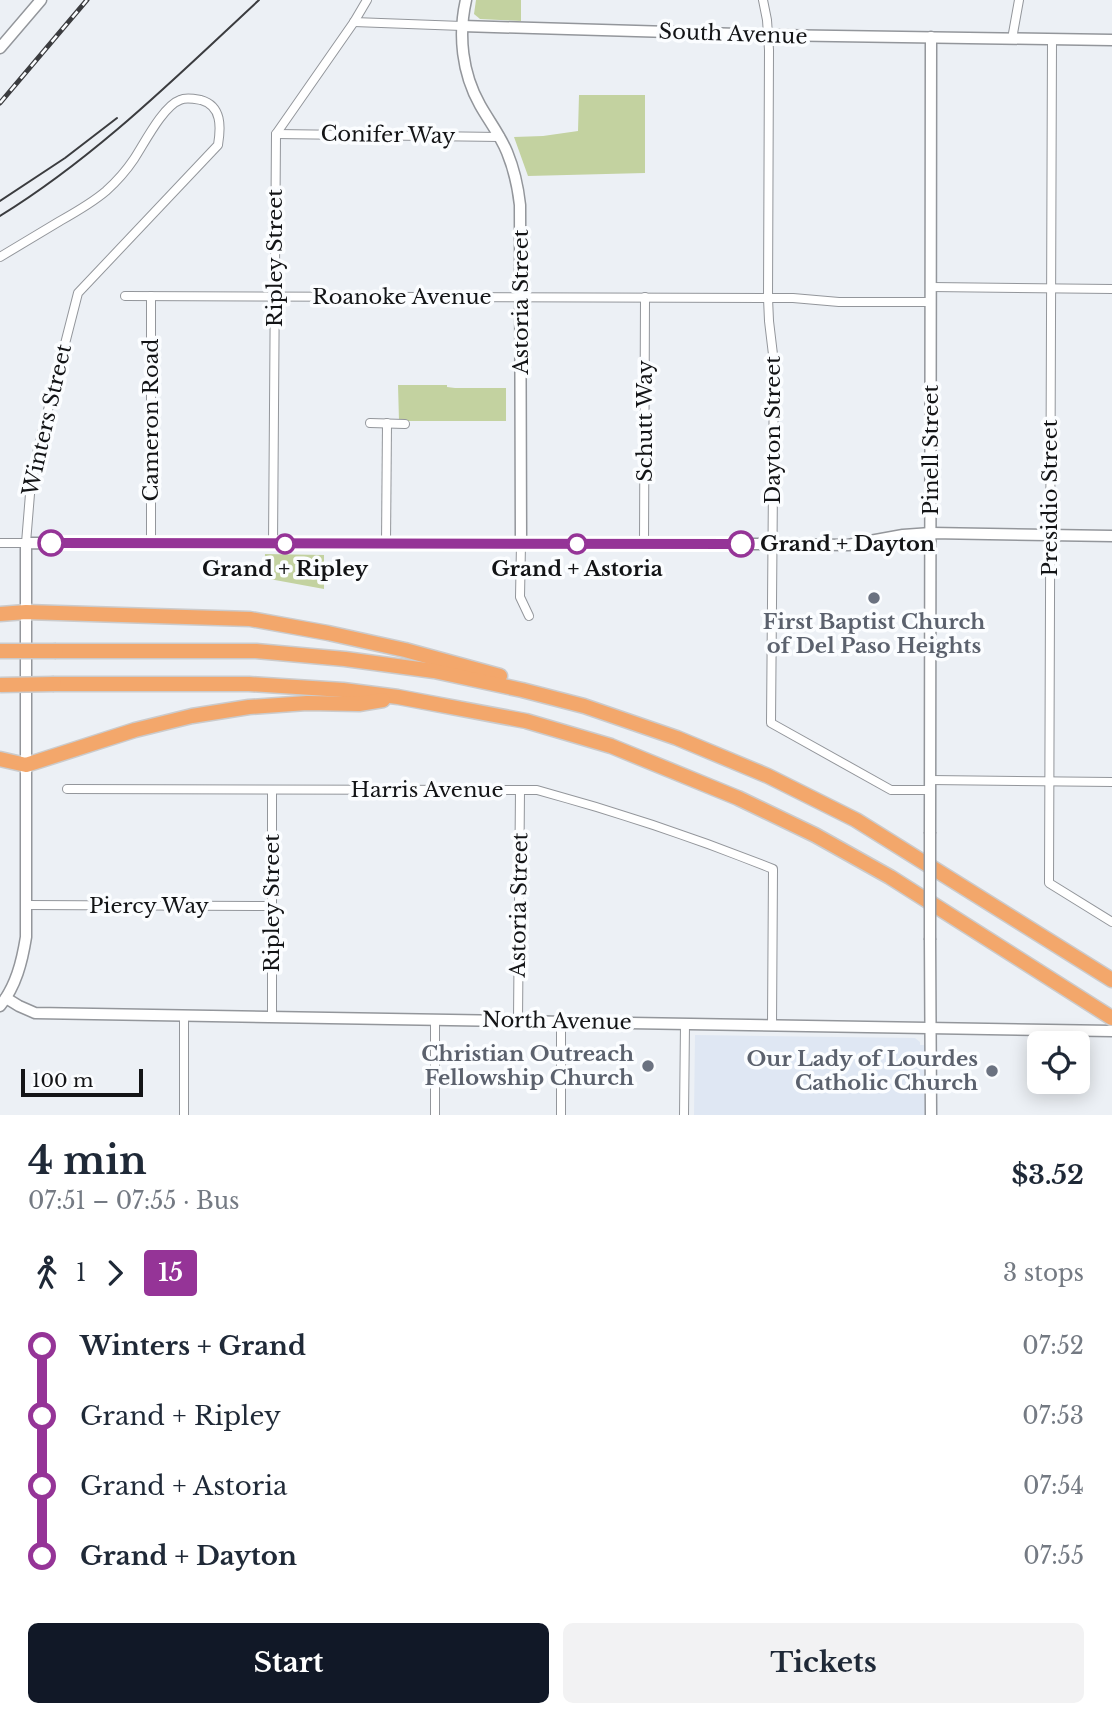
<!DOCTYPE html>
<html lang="en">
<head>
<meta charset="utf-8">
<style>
  :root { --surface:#fff; --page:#f2f2f3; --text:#1f2937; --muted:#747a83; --accent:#111827 }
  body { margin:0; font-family:"Libre Baskerville",serif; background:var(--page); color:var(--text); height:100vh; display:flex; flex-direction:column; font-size:26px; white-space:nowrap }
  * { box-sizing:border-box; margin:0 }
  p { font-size:23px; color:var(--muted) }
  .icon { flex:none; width:38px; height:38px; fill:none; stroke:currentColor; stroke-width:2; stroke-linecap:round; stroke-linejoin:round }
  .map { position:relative; height:1115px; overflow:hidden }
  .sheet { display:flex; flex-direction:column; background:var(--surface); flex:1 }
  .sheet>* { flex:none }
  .badge { padding:0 14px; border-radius:5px; font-size:24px; line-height:46px }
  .fabs { position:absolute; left:1027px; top:1031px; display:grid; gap:14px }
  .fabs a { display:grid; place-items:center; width:63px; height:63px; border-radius:10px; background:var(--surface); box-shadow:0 4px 18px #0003; font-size:35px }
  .scale { position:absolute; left:21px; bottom:18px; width:122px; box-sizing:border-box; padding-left:7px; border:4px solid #131416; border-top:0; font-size:19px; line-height:24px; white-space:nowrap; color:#131416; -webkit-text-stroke:5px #fbfdff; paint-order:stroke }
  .map>.badge { position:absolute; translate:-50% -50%; box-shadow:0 0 0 4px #fff }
  .legs { display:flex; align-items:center; gap:10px; height:77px; padding:0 28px; font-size:23px }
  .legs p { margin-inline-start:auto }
  .headline { display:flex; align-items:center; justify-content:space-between; height:119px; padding:0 28px }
  h1 { font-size:38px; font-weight:700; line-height:52px }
  .action { display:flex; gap:14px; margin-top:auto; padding:14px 28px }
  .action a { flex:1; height:80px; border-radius:10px; background:var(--accent); color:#fff; font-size:28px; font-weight:700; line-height:80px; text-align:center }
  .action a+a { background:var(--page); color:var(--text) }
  ul { padding:0 28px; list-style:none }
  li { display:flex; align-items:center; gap:24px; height:70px; font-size:26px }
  li i { display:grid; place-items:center; width:10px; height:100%; margin:0 9px; background:currentColor }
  li i::after { content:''; width:18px; height:18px; margin:-9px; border:5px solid; border-radius:50%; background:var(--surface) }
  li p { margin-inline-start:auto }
  li:first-child i { background:linear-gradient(#0000 50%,currentColor 0) }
  li:last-child i { background:linear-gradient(currentColor 50%,#0000 0) }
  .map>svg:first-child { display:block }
  .built { fill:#dfe7f3 }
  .green { fill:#c3d2a0 }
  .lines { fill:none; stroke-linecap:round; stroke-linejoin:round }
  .street-casing { stroke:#93969b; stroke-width:10 }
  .secondary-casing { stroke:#93969b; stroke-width:13 }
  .highway-casing { stroke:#cbcbcc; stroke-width:17 }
  .street { stroke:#fff; stroke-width:8 }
  .secondary { stroke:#fff; stroke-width:10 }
  .highway { stroke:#f3a76b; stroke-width:14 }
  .tram { stroke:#3b3c3f; stroke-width:2 }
  .rail-casing { stroke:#3b3c3f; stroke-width:5 }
  .rail { stroke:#fbfdff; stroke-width:2.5; stroke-dasharray:8; stroke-linecap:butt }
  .secondary-bridge-casing { stroke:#93969b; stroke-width:13; stroke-linecap:butt }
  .highway-bridge-casing { stroke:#cbcbcc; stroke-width:17; stroke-linecap:butt }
  .secondary-bridge { stroke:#fff; stroke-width:10 }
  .highway-bridge { stroke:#f3a76b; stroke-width:14 }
  .line-1-casing { stroke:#fff; stroke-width:16 }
  .line-1 { stroke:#953497; stroke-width:10 }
  .stop-1-dot { fill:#fff; stroke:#953497; stroke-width:3.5 }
  .worship-dot { fill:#6b7280; stroke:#fbfdff; stroke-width:2.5 }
  .labels { text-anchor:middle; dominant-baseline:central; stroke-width:7; stroke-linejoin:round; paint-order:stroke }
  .street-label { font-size:21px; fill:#131416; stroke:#fbfdff }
  .stop-label { font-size:21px; font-weight:bold; fill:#131416; stroke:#fbfdff }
  .worship-label { font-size:21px; font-weight:bold; fill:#5b616d; stroke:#fbfdff; text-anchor:end }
</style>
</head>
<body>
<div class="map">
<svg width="1112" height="1115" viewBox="0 0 1112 1115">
  <rect width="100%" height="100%" fill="#ecf0f5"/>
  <path class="built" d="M695 1035 915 1038 920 1042V1045H924L927 1050V1115H694Z"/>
  <g class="green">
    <path d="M476 0H521V21L480 19 474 14Z"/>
    <path d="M579 95H645V173L528 176 514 137 543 136 578 131Z"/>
    <path d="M398 385H447V387L455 388H506V421H399Z"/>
    <path d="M265 554 324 555V589L264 578Z"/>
  </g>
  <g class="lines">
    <defs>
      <g id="street">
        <path d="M763 0 767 20 769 50 768 298 769 321 774 363 771 723 891 790H930"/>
        <path d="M354 22 462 26"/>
        <path d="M1012 39 1019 0"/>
        <path d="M1052 39 1049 883 1112 922"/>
        <path d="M276 134 500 137"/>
        <path d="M0 257C20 245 40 233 60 221 76 212 92 203 106 191 116 182 126 171 134 159 144 144 163 106 180 100 186 97 195 99 201 100 222 106 221 127 218 145L78 293 38 449 30 494 26 543H0"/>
        <path d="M931 287 1112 289"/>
        <path d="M125 296 793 298 839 302H931"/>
        <path d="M370 423 405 424"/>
        <path d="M151 544V296"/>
        <path d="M273 544 276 134 354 22 367 0"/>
        <path d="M386 544 387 423"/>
        <path d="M521 544 520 597 529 616"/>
        <path d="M644 544 645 297"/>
        <path d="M930 780 1112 782"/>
        <path d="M67 789 537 790C618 812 696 838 773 869L772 1025"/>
        <path d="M26 905 272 906"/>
        <path d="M184 1015V1115"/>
        <path d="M272 1017V790"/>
        <path d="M435 1019V1115"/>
        <path d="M518 1020 520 790"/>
        <path d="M561 1021V1115"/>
        <path d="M684 1115 685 1024"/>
      </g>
      <g id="secondary">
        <path d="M466 0C458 35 462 73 480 105 489 121 500 135 507 152 514 169 518 187 520 205L521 544"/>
        <path d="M462 26 769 35 1112 40"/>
        <path d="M0 48 41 0"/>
        <path d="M930 832 931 37"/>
        <path d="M930 940 931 1115"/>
        <path d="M6 998 19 1006 35 1013 1112 1031"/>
        <path d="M0 1006C16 986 22 962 26 937V543L772 544 848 545 903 535 931 533 1112 536"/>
      </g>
      <g id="highway">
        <path d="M0 614 26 612 250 619 328 633 405 650 500 676"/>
        <path d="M56 651H256L345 659 434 671 522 690 584 706 677 738 768 776 856 820 1112 980"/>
        <path d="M54 684H249L343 690 398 697 526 721 611 746 738 798 815 835 890 877 1112 1018"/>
        <path d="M0 759 26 765 135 730 192 716 249 707 307 703 359 704 383 700"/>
      </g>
    </defs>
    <use href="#street" class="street-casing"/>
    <use href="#secondary" class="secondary-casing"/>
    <use href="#highway" class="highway-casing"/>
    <use href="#street" class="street"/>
    <use href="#secondary" class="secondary"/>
    <use href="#highway" class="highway"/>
    <g class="tram">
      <path d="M0 201 65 158 117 118"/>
      <path d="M0 216C97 156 176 77 259 0"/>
    </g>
    <defs>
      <path id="rail" d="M0 103 87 0"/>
    </defs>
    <use href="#rail" class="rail-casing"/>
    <use href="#rail" class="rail"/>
    <defs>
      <path id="secondary-bridge" d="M930 832V940"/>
      <g id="highway-bridge">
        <path d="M0 651H56"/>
        <path d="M0 685 54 684"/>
      </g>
    </defs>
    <use href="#secondary-bridge" class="secondary-bridge-casing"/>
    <use href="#highway-bridge" class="highway-bridge-casing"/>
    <use href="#secondary-bridge" class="secondary-bridge"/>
    <use href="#highway-bridge" class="highway-bridge"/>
  </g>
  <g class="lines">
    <defs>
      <path id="line-1" d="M51 543 741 544"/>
    </defs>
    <use href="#line-1" class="line-1-casing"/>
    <use href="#line-1" class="line-1"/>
  </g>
  <g class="stop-1-dot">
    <circle cx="51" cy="543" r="12"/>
    <circle cx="285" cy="544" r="9"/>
    <circle cx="577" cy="544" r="9"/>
    <circle cx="741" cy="544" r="12"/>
  </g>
  <g class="worship-dot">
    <circle cx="874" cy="598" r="7"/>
    <circle cx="648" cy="1066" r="7"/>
    <circle cx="992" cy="1071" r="7"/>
  </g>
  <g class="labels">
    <g class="street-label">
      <text transform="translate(733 34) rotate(2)">South Avenue</text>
      <text transform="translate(388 135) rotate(1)">Conifer Way</text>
      <text transform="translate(275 258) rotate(-90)">Ripley Street</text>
      <text x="402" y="297">Roanoke Avenue</text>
      <text transform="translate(521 302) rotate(-90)">Astoria Street</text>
      <text transform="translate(47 420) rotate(-77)">Winters Street</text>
      <text transform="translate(151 420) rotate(-90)">Cameron Road</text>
      <text transform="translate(645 421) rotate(-90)">Schutt Way</text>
      <text transform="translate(773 430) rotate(-90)">Dayton Street</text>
      <text transform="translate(931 450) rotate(-90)">Pinell Street</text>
      <text transform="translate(1050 498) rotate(-90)">Presidio Street</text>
      <text x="427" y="790">Harris Avenue</text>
      <text transform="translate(272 903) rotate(-90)">Ripley Street</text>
      <text transform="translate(519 905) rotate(-89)">Astoria Street</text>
      <text x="149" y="906">Piercy Way</text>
      <text transform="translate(557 1021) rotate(1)">North Avenue</text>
    </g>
    <g class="stop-label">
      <text x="760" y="544" text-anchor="start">Grand + Dayton</text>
      <text x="285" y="569">Grand + Ripley</text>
      <text x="577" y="569">Grand + Astoria</text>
    </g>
    <g class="worship-label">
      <text x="874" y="622" text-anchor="middle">First Baptist Church<tspan x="874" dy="24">of Del Paso Heights</tspan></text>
      <text x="634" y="1054">Christian Outreach<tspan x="634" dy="24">Fellowship Church</tspan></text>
      <text x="978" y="1059">Our Lady of Lourdes<tspan x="978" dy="24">Catholic Church</tspan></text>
    </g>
  </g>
</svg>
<div class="fabs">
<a><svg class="icon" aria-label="locate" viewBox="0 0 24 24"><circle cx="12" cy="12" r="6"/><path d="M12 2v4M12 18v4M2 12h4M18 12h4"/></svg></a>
</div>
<div class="scale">100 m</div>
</div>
<section class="sheet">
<div class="headline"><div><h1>4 min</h1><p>07:51 – 07:55 · Bus</p></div><b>$3.52</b></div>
<div class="legs"><svg class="icon" aria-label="walk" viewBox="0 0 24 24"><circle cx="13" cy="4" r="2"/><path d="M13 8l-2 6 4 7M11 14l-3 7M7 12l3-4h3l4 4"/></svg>1<svg class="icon" aria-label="forward" viewBox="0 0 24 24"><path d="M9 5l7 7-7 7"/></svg><b class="badge" style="background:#953497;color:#fff">15</b><p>3 stops</p></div>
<ul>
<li><i style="color:#953497"></i><b>Winters + Grand</b><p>07:52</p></li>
<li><i style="color:#953497"></i><span>Grand + Ripley</span><p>07:53</p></li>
<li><i style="color:#953497"></i><span>Grand + Astoria</span><p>07:54</p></li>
<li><i style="color:#953497"></i><b>Grand + Dayton</b><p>07:55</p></li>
</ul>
<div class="action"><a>Start</a><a>Tickets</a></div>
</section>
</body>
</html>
